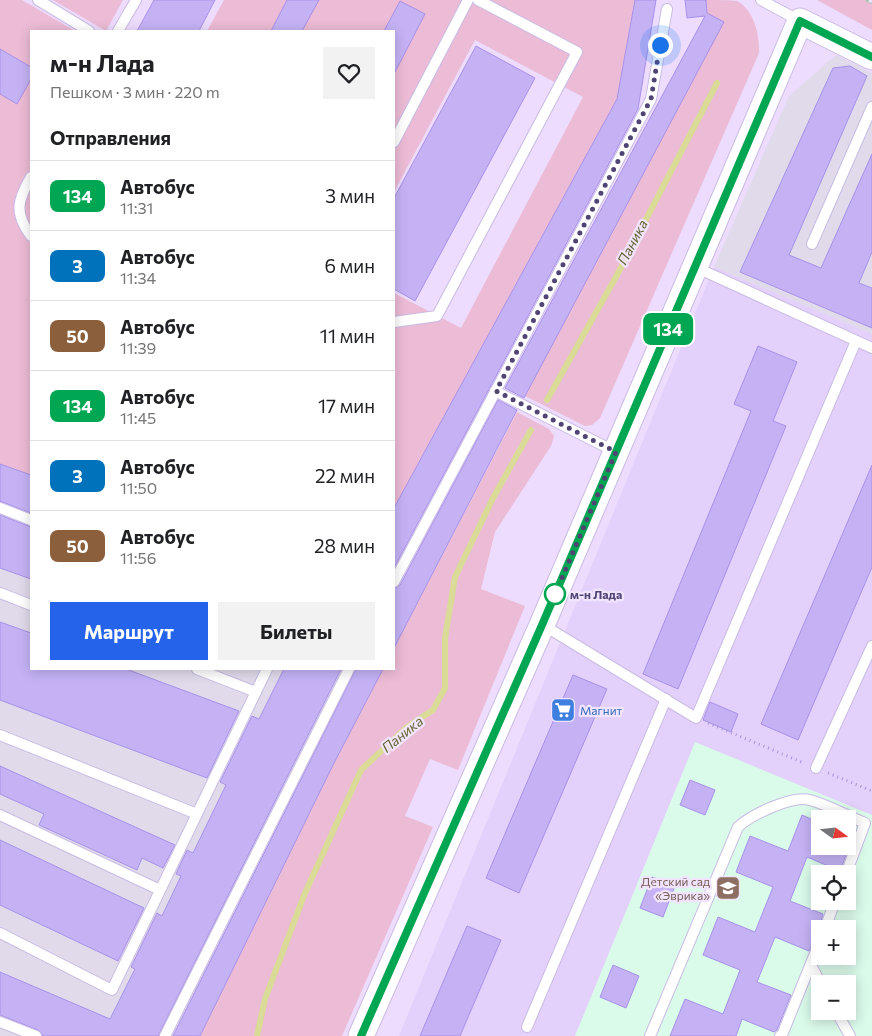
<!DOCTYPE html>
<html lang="ru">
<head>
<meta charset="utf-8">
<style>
  :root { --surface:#fff; --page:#f2f2f2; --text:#202124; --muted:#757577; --line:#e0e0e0; --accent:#2563eb }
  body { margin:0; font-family:Commissioner,sans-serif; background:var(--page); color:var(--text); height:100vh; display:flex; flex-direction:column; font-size:19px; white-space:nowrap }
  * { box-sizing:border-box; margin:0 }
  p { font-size:16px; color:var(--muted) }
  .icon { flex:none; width:28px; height:28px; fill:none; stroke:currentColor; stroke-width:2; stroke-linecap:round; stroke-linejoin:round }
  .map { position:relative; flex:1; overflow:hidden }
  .panel { position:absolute; left:30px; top:30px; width:365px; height:640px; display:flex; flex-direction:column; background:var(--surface); border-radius:0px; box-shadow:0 2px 12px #0003 }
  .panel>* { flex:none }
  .badge { padding:0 10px; border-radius:8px; font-size:18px; line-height:32px }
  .needle { width:32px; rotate:105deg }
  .buttons { position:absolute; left:811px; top:810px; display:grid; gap:10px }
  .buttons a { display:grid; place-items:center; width:45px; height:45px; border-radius:0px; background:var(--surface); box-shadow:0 2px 12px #0003; font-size:25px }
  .you { position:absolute; width:25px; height:25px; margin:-12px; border:4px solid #fff; border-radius:50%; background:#1a73e8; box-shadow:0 0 0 8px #1a73e833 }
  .map>.badge { position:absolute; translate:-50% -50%; box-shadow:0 0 0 2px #fff }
  h2 { padding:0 20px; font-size:19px; line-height:45px }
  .round { display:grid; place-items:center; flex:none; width:52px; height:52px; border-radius:0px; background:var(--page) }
  .headline { display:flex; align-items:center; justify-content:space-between; height:85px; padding:0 20px }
  h1 { font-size:24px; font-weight:700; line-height:38px }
  .button { display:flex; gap:10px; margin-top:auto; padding:10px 20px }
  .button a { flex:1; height:58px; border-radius:0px; background:var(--accent); color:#fff; font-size:20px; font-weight:700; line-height:58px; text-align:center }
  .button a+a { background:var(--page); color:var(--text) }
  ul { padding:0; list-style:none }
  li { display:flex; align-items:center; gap:15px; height:70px; padding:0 20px; border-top:1px solid var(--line) }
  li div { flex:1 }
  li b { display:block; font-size:19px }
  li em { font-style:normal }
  li .badge { min-width:55px; font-weight:700; text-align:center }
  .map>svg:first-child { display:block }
  .residential { fill:#e3d0fb; fill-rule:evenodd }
  .industrial { fill:#e0daeb }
  .education { fill:#dafaea; fill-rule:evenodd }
  .green { fill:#ecbbd5 }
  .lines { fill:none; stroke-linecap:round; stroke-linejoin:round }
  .stream { stroke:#d9db96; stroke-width:6 }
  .building { fill:#c4b2f5; stroke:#a891e9 }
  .service-casing { stroke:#c9bbe4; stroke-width:12 }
  .tertiary-casing { stroke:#c9bbe4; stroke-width:27 }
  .path { stroke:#a896d9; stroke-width:3; stroke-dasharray:1 4; stroke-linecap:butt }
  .service { stroke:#fff; stroke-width:10 }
  .tertiary { stroke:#fff; stroke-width:25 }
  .rail-casing { stroke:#9cc6ad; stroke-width:5.5 }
  .rail { stroke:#f1e4ff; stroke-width:4; stroke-dasharray:11; stroke-linecap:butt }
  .line-casing { stroke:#fff; stroke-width:11 }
  .line { stroke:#00a651; stroke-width:8 }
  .walk { stroke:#4f4474; stroke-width:5; stroke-dasharray:0 9 }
  .stop-dot { fill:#fff; stroke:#00a651; stroke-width:2.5 }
  .labels { text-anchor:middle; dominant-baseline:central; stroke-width:4.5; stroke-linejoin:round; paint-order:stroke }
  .stop-label { font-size:12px; font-weight:bold; fill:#4f4474; stroke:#f1e4ff; text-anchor:start }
  .shop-label { font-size:12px; fill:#366cbe; stroke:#f1e4ff; text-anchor:start }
  .education-label { font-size:12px; fill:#785e54; stroke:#f1e4ff; text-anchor:end }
  .water-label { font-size:14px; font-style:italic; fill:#646730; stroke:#f1e4ff }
</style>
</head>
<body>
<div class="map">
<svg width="872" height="1036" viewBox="0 0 872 1036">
  <rect width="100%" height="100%" fill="#eddcfe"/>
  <path class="residential" d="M714 267 872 334V1036H399ZM820 819H848V846H820ZM820 874H848V901H820ZM820 929H848V956H820ZM820 984H848V1011H820Z"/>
  <g class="industrial">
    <path d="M836 55 872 73V334L714 267 789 96Z"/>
    <path d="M0 464 31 475V669H383L333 765 200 1036H0Z"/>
  </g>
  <path class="education" d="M695 742 872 815V1036H575ZM820 819H848V846H820ZM820 874H848V901H820ZM820 929H848V956H820ZM820 984H848V1011H820Z"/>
  <g class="green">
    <path d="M0 0H22L75 31H31V475L0 464Z"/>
    <path d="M53 0H123L106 31Z"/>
    <path d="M224 0H635L617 99 394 508V293L461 328 583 97 475 40 394 192V31H207Z"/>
    <path d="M706 0C714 0 730 0 737 1 754 10 760 35 759 53L600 418 592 425 585 426 525 396 707 13Z"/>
    <path d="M817 0H872V30Z"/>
    <path d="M517 412 549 429 554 436 551 446 495 532 481 589 525 606 458 770 430 759 405 816 433 827 342 1036H200L333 765 383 669H394V648Z"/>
  </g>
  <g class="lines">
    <g class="stream">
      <path d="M547 400 617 275 717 83"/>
      <path d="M257 1036 265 999 305 893 361 770 407 727 433 710 445 688V638L455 577 493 498 531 430"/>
    </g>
  </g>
  <g class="building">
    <path d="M154 0H215L199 31H137Z"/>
    <path d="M287 0H319L302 31H271Z"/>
    <path d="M635 0H656L638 109 394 568V508L617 99Z"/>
    <path d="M685 0H706L707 13 724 22 524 398 505 388 705 16 687 18Z"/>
    <path d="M400 1 425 14 394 74V31H384Z"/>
    <path d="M476 46 535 78 415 301 394 289V198Z"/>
    <path d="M0 49 31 67V79L17 104 0 94Z"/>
    <path d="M850 66 867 76 789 255 821 268 872 154V252L859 283 872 288V328L740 272 833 68Z"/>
    <path d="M758 346 797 362 773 421 786 426 678 689 643 674 751 411 734 404Z"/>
    <path d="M498 400 517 410 394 648V589L400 585Z"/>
    <path d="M0 464 31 475V513L0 501Z"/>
    <path d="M872 465V567L798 740 761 724Z"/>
    <path d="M0 515 31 527V579L0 568Z"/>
    <path d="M0 622 31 633V669H126L239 711 207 778 0 700Z"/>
    <path d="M284 669H341L158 1036H43L38 1030 0 1015V972L110 1019 135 969 131 967 157 913 162 916 181 876 176 874 187 850 193 853 226 785 220 782 252 716 259 719Z"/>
    <path d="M356 669H383L333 765 200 1036H173Z"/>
    <path d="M573 675 607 689 519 893 486 878Z"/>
    <path d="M710 702 738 714 731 732 703 720Z"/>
    <path d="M0 766 175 845 163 868 142 858 137 870 39 825 44 814 0 794Z"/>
    <path d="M690 780 715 790 705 815 680 805Z"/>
    <path d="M802 815 820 823V846H848V834L853 836 840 871 807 857 790 901 823 914 817 935 809 951 775 937 757 982 791 995 777 1030 774 1032 742 1019 736 1036H670L685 999 723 1014 740 970 703 955 718 917 755 932 773 887 736 872 750 836 788 851Z"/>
    <path d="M0 840 144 908 118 961 0 905Z"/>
    <path d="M652 877 675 886 663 917 640 908Z"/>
    <path d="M467 926 501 940 460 1036H420Z"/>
    <path d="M613 965 639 976 626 1008 600 997Z"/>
  </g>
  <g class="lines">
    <defs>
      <g id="service">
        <path d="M38 0 89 31"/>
        <path d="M761 0 800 21"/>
        <path d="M118 31 136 0"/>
        <path d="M394 142 468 0"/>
        <path d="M31 177C17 201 14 213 31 236"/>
        <path d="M812 244 872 107"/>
        <path d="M695 267 872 348"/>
        <path d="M394 322 437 316 577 52 478 0"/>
        <path d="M495 391 616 452"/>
        <path d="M0 508 31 520"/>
        <path d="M394 582 651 99 667 9"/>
        <path d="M0 593 31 605"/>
        <path d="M543 625 696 718 856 341"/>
        <path d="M197 669 256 692"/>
        <path d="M0 735 197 814"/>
        <path d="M816 768 872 646"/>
        <path d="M0 815 160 890"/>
        <path d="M825 929 835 901"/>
        <path d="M0 933 112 990 267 669"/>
        <path d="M811 965 821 984"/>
        <path d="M836 1011 850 1036"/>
        <path d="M0 1022 36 1036"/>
        <path d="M527 1027 666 699"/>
        <path d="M165 1036 349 669"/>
        <path d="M650 1036 738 827C751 815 792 795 810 800 829 805 847 816 865 823L846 874"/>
        <path d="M780 1036 782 1035 820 941"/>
      </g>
      <path id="tertiary" d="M361 1036 542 625 800 21 872 57"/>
    </defs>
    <use href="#service" class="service-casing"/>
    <use href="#tertiary" class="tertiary-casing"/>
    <g class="path">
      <path d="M708 723 804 763"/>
      <path d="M828 773 872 791"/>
    </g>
    <use href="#service" class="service"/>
    <use href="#tertiary" class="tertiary"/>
    <defs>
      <path id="rail" d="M869 0 872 1"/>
    </defs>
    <use href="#rail" class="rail-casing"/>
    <use href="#rail" class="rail"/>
  </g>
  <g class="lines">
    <defs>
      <path id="line" d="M361 1036 542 625 800 21 872 57"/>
    </defs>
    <use href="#line" class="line-casing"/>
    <use href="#line" class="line"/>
    <path class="walk" d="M555 594 616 452 496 391 651 99 660 45"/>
  </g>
  <defs>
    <symbol id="supermarket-square" viewBox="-11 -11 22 22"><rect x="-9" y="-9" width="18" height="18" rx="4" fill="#3f7fe0" stroke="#f1e4ff"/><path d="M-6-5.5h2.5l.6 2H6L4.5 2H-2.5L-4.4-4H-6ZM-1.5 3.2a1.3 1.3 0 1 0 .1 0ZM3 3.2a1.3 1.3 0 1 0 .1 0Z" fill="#fff"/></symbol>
    <symbol id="school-square" viewBox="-11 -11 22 22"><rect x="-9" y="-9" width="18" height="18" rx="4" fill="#8d6e63" stroke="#f1e4ff"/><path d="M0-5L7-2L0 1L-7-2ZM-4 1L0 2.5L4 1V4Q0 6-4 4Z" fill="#fff"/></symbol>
  </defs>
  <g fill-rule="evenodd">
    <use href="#supermarket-square" x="549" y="696" width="28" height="28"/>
    <use href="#school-square" x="714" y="874" width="28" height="28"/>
  </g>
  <circle class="stop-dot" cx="555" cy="594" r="10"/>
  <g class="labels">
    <g class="stop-label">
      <text x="570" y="594">м-н Лада</text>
    </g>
    <g class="shop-label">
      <text x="580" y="710">Магнит</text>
    </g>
    <g class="education-label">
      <text x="710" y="881">Детский сад<tspan x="710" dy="14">«Эврика»</tspan></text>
    </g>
    <g class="water-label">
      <text transform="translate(632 242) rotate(-62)">Паника</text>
      <text transform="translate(402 734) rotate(-39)">Паника</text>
    </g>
  </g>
</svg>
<div class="buttons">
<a><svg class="needle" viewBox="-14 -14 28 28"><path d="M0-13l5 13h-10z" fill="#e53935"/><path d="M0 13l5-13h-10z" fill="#757577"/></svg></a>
<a><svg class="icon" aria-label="locate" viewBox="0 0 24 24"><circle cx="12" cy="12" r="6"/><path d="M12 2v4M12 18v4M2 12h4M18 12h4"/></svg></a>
<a>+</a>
<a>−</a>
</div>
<div class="you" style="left:660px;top:45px"></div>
<b class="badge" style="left:668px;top:329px;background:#00a651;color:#fff">134</b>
<section class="panel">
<div class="headline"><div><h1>м-н Лада</h1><p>Пешком · 3 мин · 220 m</p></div><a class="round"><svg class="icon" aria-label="heart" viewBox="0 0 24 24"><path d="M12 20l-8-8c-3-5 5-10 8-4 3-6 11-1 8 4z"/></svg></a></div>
<h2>Отправления</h2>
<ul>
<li><span class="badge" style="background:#00a651;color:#fff">134</span><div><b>Автобус</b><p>11:31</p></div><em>3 мин</em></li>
<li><span class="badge" style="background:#0072bc;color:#fff">3</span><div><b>Автобус</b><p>11:34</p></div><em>6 мин</em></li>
<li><span class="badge" style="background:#8b5e3c;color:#fff">50</span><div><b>Автобус</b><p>11:39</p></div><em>11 мин</em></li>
<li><span class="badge" style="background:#00a651;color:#fff">134</span><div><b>Автобус</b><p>11:45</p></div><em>17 мин</em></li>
<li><span class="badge" style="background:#0072bc;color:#fff">3</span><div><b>Автобус</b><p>11:50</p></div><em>22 мин</em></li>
<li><span class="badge" style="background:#8b5e3c;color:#fff">50</span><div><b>Автобус</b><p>11:56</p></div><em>28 мин</em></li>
</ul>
<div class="button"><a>Маршрут</a><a>Билеты</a></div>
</section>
</div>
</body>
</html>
